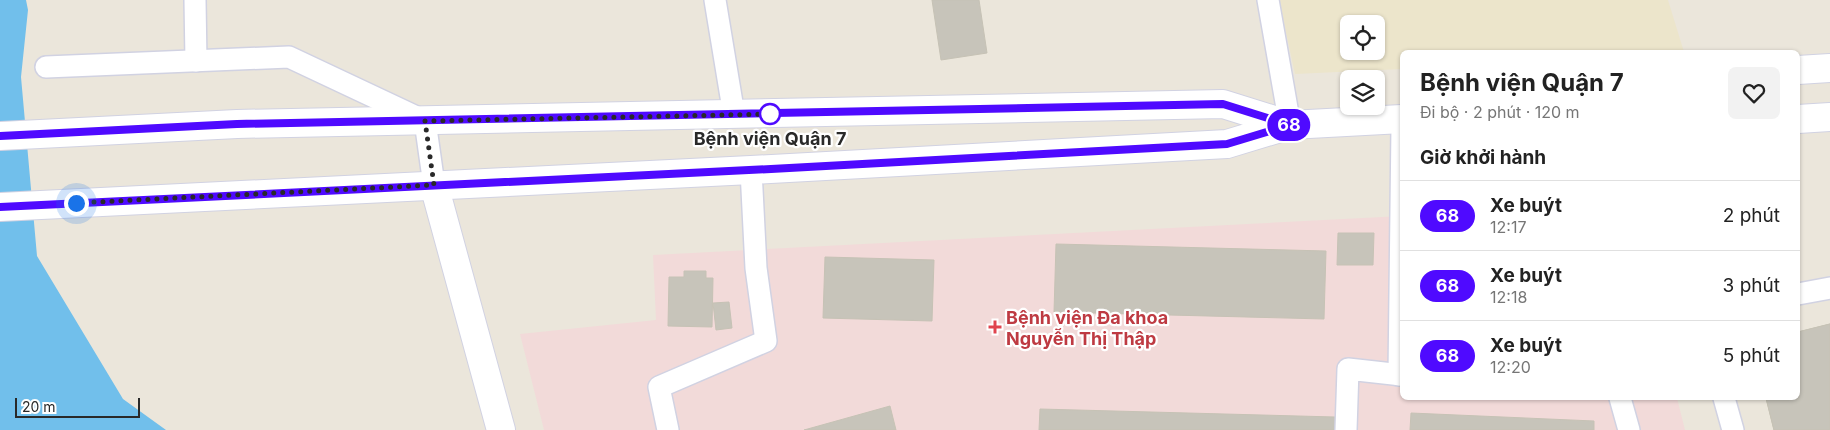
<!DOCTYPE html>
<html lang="vi">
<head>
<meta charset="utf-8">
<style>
  :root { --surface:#fff; --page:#f2f2f2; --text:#222; --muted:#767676; --line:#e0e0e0 }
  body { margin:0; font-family:Inter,sans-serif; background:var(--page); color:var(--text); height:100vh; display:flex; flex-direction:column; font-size:19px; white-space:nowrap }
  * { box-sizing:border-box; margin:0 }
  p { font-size:16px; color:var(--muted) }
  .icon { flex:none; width:28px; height:28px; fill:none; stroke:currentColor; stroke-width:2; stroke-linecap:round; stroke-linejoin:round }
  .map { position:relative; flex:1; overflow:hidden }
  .drawer { position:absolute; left:1400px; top:50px; width:400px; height:350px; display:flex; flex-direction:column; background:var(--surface); border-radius:8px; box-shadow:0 1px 4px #0004 }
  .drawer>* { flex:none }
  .badge { padding:0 10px; border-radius:16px; font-size:18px; line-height:32px }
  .tools { position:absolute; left:1340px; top:15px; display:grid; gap:10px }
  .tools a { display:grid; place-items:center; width:45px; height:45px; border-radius:8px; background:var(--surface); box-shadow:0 1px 4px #0004; font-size:25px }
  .scale { position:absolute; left:15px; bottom:12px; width:125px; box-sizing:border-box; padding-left:5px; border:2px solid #292929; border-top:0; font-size:14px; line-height:18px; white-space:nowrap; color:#292929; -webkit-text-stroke:4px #fff; paint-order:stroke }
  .you { position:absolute; width:25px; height:25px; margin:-12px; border:4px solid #fff; border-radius:50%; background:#1a73e8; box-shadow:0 0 0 8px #1a73e833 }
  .map>.badge { position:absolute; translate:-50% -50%; box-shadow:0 0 0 2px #fff }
  h2 { padding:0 20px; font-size:19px; line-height:45px }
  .round { display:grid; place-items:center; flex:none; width:52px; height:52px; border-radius:8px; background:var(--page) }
  .summary { display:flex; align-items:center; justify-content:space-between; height:85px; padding:0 20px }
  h1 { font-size:24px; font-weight:700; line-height:38px }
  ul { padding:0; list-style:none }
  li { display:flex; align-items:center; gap:15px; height:70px; padding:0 20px; border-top:1px solid var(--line) }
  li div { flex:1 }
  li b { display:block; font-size:19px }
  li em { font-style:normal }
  li .badge { min-width:55px; font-weight:700; text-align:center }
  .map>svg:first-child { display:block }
  .education { fill:#ece5cb; fill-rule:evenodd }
  .medical { fill:#f2dad9 }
  .water { fill:#71bfeb }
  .building { fill:#c7c4ba; stroke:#c6c2b5 }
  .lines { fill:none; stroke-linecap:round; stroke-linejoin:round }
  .lane-casing { stroke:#d1d2e2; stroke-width:24 }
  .street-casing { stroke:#d1d2e2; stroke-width:30 }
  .secondary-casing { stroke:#d1d2e2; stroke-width:30 }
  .lane { stroke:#fff; stroke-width:21 }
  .street { stroke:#fff; stroke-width:28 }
  .secondary { stroke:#fff; stroke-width:28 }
  .line-casing { stroke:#fff; stroke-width:11 }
  .line { stroke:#4f0aff; stroke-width:8 }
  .walk { stroke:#292929; stroke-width:5; stroke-dasharray:0 9 }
  .stop-dot { fill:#fff; stroke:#4f0aff; stroke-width:2.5 }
  .health-dot { fill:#e0444e; stroke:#fff; stroke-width:2 }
  .labels { text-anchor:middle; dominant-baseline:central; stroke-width:4.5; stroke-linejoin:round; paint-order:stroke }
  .stop-label { font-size:18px; font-weight:bold; fill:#292929; stroke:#fff }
  .health-label { font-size:18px; font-weight:bold; fill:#be3a42; stroke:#fff; text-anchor:start }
</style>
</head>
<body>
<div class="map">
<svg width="1830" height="430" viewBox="0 0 1830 430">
  <rect width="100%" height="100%" fill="#ebe6db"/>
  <path class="education" d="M1279 0H1668L1684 52H1402V69L1295 74ZM1349 24H1376V51H1349Z"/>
  <path class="medical" d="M1402 216V398H1677L1685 430H544L520 334 656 320 653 255Z"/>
  <path class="water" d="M0 0H26L28 10 21 77 37 256 123 399 166 430H0Z"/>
  <g class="building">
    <path d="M932 0H979L987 53 941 60Z"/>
    <path d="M1338 233H1374L1373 265H1337Z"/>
    <path d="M1056 244 1326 251 1324 319 1054 312Z"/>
    <path d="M825 257 934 260 932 321 823 318Z"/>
    <path d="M684 271H706V278H713L712 327 668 326 669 277H684Z"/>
    <path d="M729 302 732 328 716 330 713 303Z"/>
    <path d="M1830 324V430H1774L1766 398H1798V332Z"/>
    <path d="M1830 324V430H1774L1766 398H1798V332Z"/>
    <path d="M890 406 896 430H804Z"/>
    <path d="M1040 409 1335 417V430H1039Z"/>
    <path d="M1411 413 1594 421V430H1410Z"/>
  </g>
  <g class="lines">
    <defs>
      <g id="lane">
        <path d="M195 0 196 61"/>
        <path d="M715 0 734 115"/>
        <path d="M1268 0 1290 125"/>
        <path d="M46 67 289 57 425 121 434 185"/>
        <path d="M1798 294 1830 288"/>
        <path d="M1399 375 1402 126"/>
        <path d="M1620 398 1629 430"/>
        <path d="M1724 398 1733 430"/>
        <path d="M668 430 659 387 766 341 756 268 751 170"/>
        <path d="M1346 430 1348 369 1402 375"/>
      </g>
      <path id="street" d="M434 185 501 430"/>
      <g id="secondary">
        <path d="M1798 70 1830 68"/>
        <path d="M1798 119 1830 117"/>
        <path d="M0 136 237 124 1223 104 1290 125"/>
        <path d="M0 207 751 170 1227 144 1290 125 1402 119"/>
      </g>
    </defs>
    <use href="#lane" class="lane-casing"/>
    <use href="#street" class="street-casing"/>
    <use href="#secondary" class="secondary-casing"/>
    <use href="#lane" class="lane"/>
    <use href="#street" class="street"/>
    <use href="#secondary" class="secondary"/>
  </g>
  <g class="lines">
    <defs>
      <path id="line" d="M0 136 237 124 1223 104 1290 125 1227 144 771 169 0 207"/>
    </defs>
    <use href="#line" class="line-casing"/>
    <use href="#line" class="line"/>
    <path class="walk" d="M76 203 434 185 425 121 773 114H770"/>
  </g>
  <circle class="stop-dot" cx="770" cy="114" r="10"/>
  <path class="health-dot" d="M992.5 319.5h5v5h5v5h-5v5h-5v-5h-5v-5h5z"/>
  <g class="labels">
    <g class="stop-label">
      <text x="770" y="138">Bệnh viện Quận 7</text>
    </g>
    <g class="health-label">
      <text x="1006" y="317">Bệnh viện Đa khoa<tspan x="1006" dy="21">Nguyễn Thị Thập</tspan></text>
    </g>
  </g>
</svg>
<div class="tools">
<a><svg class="icon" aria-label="locate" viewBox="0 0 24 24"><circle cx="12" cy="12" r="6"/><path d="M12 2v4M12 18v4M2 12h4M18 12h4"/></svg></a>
<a><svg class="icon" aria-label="layers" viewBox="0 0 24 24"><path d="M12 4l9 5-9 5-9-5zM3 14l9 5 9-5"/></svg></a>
</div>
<div class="scale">20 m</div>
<div class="you" style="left:76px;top:203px"></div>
<b class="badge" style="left:1289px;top:125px;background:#4f0aff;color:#fff">68</b>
<section class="drawer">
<div class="summary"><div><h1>Bệnh viện Quận 7</h1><p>Đi bộ · 2 phút · 120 m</p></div><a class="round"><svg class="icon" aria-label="heart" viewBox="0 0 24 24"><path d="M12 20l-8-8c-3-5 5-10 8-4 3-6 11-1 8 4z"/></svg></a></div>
<h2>Giờ khởi hành</h2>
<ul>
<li><span class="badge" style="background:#4f0aff;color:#fff">68</span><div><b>Xe buýt</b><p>12:17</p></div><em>2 phút</em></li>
<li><span class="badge" style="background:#4f0aff;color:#fff">68</span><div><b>Xe buýt</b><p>12:18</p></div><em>3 phút</em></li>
<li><span class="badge" style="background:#4f0aff;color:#fff">68</span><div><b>Xe buýt</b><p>12:20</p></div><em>5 phút</em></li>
</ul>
</section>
</div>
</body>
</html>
